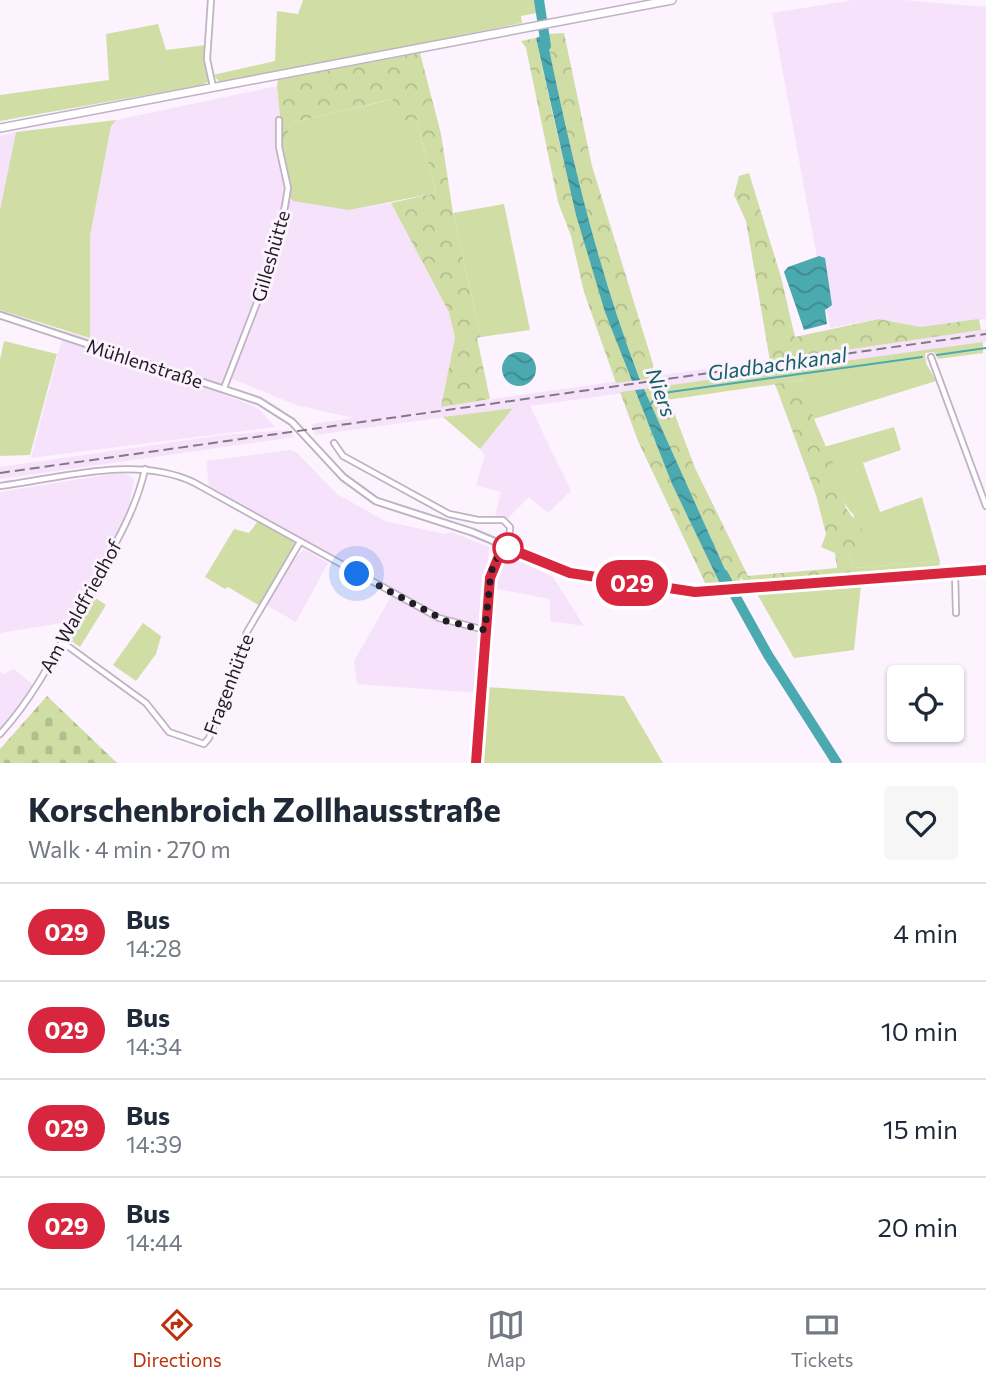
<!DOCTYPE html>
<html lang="en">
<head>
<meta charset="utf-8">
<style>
  :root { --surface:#fff; --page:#f6f6f7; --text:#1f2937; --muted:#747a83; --line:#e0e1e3; --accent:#bb310d }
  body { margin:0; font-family:Commissioner,sans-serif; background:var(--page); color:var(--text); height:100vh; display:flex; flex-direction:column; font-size:26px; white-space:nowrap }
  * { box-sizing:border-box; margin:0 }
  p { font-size:23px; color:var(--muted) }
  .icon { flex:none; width:38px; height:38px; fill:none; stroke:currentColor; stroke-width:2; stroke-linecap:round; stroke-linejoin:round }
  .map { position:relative; height:763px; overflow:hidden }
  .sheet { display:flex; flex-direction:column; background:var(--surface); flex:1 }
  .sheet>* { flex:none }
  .badge { padding:0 14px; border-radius:23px; font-size:24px; line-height:46px }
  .tools { position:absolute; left:887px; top:665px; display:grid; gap:14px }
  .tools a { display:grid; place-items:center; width:77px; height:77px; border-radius:7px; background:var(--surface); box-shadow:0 2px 5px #0004; font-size:35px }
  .you { position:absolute; width:35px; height:35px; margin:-18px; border:5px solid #fff; border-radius:50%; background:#1a73e8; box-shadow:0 0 0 10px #1a73e833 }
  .map>.badge { position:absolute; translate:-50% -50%; box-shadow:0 0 0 4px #fff }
  .round { display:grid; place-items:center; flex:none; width:74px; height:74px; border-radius:7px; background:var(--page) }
  .summary { display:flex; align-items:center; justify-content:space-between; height:119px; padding:0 28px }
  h1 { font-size:33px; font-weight:700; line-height:52px }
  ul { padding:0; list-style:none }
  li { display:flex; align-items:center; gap:21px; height:98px; padding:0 28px; border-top:2px solid var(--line) }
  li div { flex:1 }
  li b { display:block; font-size:26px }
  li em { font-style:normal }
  li .badge { min-width:77px; font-weight:700; text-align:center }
  .tabs { display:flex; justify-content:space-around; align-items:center; height:98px; border-top:2px solid var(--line); background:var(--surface); font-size:19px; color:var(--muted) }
  .tabs a { display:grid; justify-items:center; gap:4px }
  .tabs .active { color:var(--accent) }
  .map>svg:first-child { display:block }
  .built { fill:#f6e2fb }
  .grass { fill:#d0dea5 }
  .forest { fill:url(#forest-crowns) }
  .cemetery { fill:url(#cemetery-stones) }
  .water { fill:url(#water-waves) }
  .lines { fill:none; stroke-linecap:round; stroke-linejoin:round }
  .stream { stroke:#4ba9b0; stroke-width:2 }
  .river { stroke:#4ba9b0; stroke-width:10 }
  .minor-casing { stroke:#c0b2c4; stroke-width:8 }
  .tertiary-casing { stroke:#c0b2c4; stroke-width:9 }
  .primary-casing { stroke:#c0b2c4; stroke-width:10 }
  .minor { stroke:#fff; stroke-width:4.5 }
  .tertiary { stroke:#fff; stroke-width:5 }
  .primary { stroke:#fff; stroke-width:7 }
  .rail { stroke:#817a83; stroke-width:2; stroke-dasharray:10 5; stroke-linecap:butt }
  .line-casing { stroke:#fff; stroke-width:16 }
  .line { stroke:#d7263d; stroke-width:10 }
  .walk { stroke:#221d24; stroke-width:7; stroke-dasharray:0 12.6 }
  .stop-dot { fill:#fff; stroke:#d7263d; stroke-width:3.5 }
  .labels { text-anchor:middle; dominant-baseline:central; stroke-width:6; stroke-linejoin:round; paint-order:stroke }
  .street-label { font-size:19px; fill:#221d24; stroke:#fcf3fe }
  .water-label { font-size:21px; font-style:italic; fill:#116166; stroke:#fcf3fe }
</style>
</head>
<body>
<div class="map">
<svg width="986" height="763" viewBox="0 0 986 763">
  <defs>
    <pattern id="forest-crowns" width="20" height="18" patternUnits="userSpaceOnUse" patternTransform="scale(1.75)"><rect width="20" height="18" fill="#d0dea5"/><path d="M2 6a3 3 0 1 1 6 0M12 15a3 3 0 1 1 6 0" fill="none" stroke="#b2be8e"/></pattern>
    <pattern id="cemetery-stones" width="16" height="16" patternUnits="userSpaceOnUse" patternTransform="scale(1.75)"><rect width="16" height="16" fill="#d0dea5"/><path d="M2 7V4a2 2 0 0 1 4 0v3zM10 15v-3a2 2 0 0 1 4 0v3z" fill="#b2be8e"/></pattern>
    <pattern id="water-waves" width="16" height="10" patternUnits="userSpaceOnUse" patternTransform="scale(1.75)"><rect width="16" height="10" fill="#4ba9b0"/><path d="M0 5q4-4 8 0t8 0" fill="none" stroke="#3e898f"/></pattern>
  </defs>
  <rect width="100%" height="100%" fill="#fcf3fe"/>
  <g class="built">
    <path d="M853 0H904L986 7V319L920 327 879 319 830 328 772 13Z"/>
    <path d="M277 86 287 194 349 210 391 203 430 273 449 311 455 338 442 406 986 329V342L530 406 571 491 548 513 529 497 507 519 495 517 501 492 476 485 485 455 480 449 512 408 315 435 312 424 353 418 296 405 225 376 220 393 258 408 275 427 31 458 64 331 90 338V236L111 126 116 120Z"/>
    <path d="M16 132 0 210V136Z"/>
    <path d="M287 430 295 437 0 479V467L223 435Z"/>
    <path d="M290 450 296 452 337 494 385 521 444 534 451 532 489 547 479 693 357 684 354 661 394 591 209 486 206 461Z"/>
    <path d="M112 474H128L134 480 126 522 68 622 0 633V492Z"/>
    <path d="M304 549 328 563 296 622 266 605 291 562Z"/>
    <path d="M508 556 553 577 584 626 550 621V599L492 588Z"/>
    <path d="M14 669 32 684 27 696 0 729V672L3 674Z"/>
  </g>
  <g class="grass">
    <path d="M303 0H535L537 13 521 16 522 23 221 83 213 75 275 61 277 11 298 14Z"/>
    <path d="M158 24 166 50 206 45 205 69 209 81 202 85 0 121V95L109 80 106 34Z"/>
    <path d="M394 99 416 119 436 193 349 210 293 201C277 182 286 146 290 123Z"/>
    <path d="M116 120 111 126 90 236V338L0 310V210L16 132Z"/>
    <path d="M504 204 530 330 481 337 453 213Z"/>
    <path d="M4 341 57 354 30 455 0 456V360Z"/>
    <path d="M983 342V353L938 359 934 352 925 353 926 363 936 381 814 419 804 380 667 400 664 386Z"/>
    <path d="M513 408 480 449 443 417Z"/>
    <path d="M894 427 901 450 863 463 880 512 922 497 940 561 853 568 849 551 854 515C837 500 835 467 824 447Z"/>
    <path d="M258 521 293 541 296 546 260 606 228 587 225 589 205 577 234 529 249 533Z"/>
    <path d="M861 585 854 650 794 658 757 594Z"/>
    <path d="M91 595 106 605 80 647 67 638Z"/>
    <path d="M143 623 161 636 156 654 136 681 113 665Z"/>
    <path d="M485 687 624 696 663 763H478Z"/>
  </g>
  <g class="forest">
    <path d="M564 33 592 166 653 364V378L640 380C597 268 570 151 546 34Z"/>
    <path d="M536 38C561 155 588 270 632 381L616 383 584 292 571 236 558 202 526 48 521 41Z"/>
    <path d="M420 53 441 134 453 213 481 337 477 338 490 399 441 407 455 338 449 312 391 203 436 193 416 119 390 123 388 116 393 99 290 123 284 158 277 86 278 80Z"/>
    <path d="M749 173 781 277 795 337 879 319 920 327 979 319 981 330 770 361 746 221 734 195 739 176Z"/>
    <path d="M805 380 814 419 833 463 846 508 863 531 864 542 849 551 853 568 940 561 939 568 745 584 741 577 740 583 732 585 644 389 664 386 695 468 748 576 837 568 835 553 821 547 826 534 816 495 775 384Z"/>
    <path d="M635 390 672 484 721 586 707 587 638 441 620 392Z"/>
  </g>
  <path class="cemetery" d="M47 696 117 763H0V749Z"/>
  <g class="water">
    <path d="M546 34C570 151 597 268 640 380L632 381 605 312 576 215 536 38Z"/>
    <path d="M819 256 825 258 832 305 825 310 827 324 804 330 784 272 788 267Z"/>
    <circle cx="519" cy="369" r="17"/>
    <path d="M644 389 732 585 721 586 672 484 635 390Z"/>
  </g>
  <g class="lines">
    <g class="stream">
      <path d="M937 355 986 348"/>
      <path d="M650 405 656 397 670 392 922 357"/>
    </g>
    <g class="river">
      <path d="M539 0 546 46"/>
      <path d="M723 574 768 655 837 763"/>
    </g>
    <defs>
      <g id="minor">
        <path d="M211 0 207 59 213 87"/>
        <path d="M931 357 986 506"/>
        <path d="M224 388 265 282 285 206 288 188 279 147V120"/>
        <path d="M334 443 343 456 449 514 478 520H503L510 527C511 543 493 561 490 578L476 763"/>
        <path d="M0 486C61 478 135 455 193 482L439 618 485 630"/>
        <path d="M955 572 956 613"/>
        <path d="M62 642 146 703 169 732 204 744 209 738 247 632 300 542"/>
        <path d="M0 734C37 694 60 644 86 597 108 556 135 515 145 469"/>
      </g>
      <path id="tertiary" d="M0 315 259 401 292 422 343 477 376 501 472 532 570 573 700 592 986 570"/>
      <path id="primary" d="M0 128 672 0"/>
    </defs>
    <use href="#minor" class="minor-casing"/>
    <use href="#tertiary" class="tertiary-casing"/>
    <use href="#primary" class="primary-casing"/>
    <use href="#minor" class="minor"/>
    <use href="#tertiary" class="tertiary"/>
    <use href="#primary" class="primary"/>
    <path class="rail" d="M0 473 986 334"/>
  </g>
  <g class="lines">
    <defs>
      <path id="line" d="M476 763 490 578 503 546 570 573 695 592 986 570"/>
    </defs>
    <use href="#line" class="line-casing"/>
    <use href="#line" class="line"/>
    <path class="walk" d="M357 574 446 621 485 630 491 572 503 546 508 548"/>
  </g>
  <circle class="stop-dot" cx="508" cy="548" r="14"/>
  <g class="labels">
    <g class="street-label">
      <text transform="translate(270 256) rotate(-74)">Gilleshütte</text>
      <text transform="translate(145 363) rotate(18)">Mühlenstraße</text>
      <text transform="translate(80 606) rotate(-61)">Am Waldfriedhof</text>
      <text transform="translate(228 684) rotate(-69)">Fragenhütte</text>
    </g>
    <g class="water-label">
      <text transform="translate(777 363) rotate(-8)">Gladbachkanal</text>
      <text transform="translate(662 392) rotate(70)">Niers</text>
    </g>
  </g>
</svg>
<div class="tools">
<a><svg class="icon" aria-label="locate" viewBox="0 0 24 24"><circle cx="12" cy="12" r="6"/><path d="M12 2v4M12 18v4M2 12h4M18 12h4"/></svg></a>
</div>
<div class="you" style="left:357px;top:574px"></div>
<b class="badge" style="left:632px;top:583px;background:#d7263d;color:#fff">029</b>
</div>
<section class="sheet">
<div class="summary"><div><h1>Korschenbroich Zollhausstraße</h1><p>Walk · 4 min · 270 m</p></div><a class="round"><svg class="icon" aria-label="heart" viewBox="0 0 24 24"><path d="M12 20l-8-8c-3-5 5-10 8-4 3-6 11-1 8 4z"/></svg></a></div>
<ul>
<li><span class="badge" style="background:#d7263d;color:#fff">029</span><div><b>Bus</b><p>14:28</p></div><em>4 min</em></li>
<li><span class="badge" style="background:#d7263d;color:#fff">029</span><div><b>Bus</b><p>14:34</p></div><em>10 min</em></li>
<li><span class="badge" style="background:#d7263d;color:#fff">029</span><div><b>Bus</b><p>14:39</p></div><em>15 min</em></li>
<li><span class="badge" style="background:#d7263d;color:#fff">029</span><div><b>Bus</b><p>14:44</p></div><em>20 min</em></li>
</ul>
</section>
<nav class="tabs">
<a class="active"><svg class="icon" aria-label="directions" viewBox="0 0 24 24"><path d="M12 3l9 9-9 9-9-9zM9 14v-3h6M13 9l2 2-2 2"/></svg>Directions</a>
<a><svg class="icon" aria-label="map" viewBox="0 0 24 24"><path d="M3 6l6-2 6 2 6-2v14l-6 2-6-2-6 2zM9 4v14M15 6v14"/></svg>Map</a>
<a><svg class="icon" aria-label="tickets" viewBox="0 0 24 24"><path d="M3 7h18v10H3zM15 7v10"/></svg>Tickets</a>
</nav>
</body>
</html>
